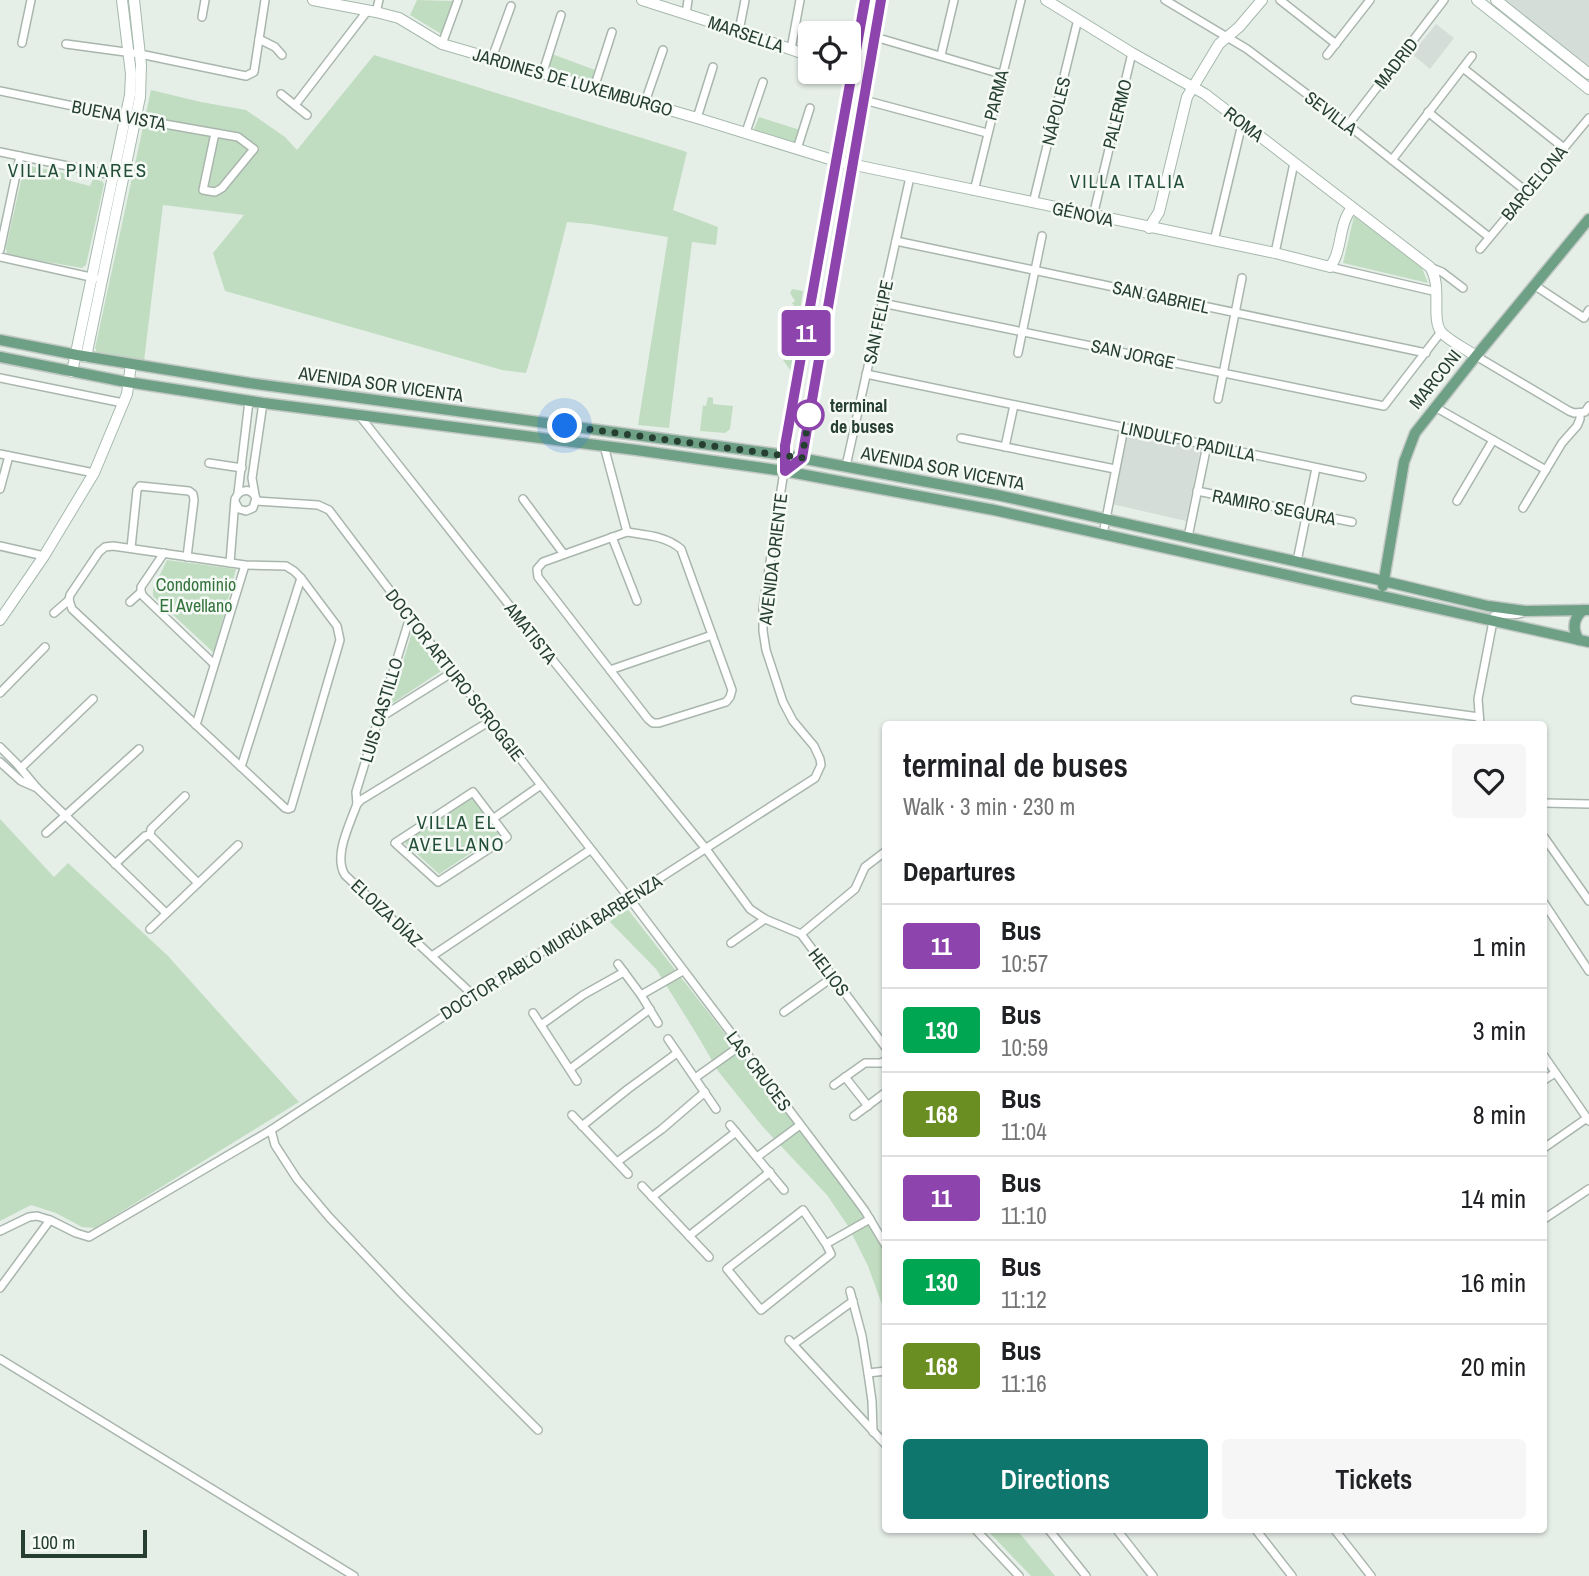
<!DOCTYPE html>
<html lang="en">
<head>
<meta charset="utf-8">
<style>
  :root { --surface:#fff; --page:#f6f6f6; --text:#202124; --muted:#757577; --line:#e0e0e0; --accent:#0f766e }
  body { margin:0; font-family:"Archivo Narrow",sans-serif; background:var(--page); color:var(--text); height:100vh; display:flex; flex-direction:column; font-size:26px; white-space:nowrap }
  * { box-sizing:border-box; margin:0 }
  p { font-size:23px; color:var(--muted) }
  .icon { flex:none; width:38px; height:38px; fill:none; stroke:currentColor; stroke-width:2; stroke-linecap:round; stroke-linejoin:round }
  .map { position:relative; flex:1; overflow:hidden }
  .panel { position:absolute; left:882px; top:721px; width:665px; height:812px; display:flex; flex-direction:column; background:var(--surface); border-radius:7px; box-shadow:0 2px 5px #0004 }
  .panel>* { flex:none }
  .badge { padding:0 14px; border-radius:5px; font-size:24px; line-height:46px }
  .controls { position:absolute; left:798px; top:21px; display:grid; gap:14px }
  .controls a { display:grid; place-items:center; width:63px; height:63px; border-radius:7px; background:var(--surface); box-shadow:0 2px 5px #0004; font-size:35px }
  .scale { position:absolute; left:21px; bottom:18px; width:126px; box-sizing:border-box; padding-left:7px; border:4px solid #263f31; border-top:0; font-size:19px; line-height:24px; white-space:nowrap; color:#263f31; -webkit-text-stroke:5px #f6faf7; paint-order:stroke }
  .you { position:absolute; width:35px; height:35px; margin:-18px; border:5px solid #fff; border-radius:50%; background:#1a73e8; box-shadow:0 0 0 10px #1a73e833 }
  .map>.badge { position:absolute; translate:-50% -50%; box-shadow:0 0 0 4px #fff }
  h2 { padding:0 21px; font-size:26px; line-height:63px }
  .round { display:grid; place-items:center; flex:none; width:74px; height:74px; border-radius:7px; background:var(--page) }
  .summary { display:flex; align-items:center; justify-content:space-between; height:119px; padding:0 21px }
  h1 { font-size:33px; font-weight:600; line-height:52px }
  .cta { display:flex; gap:14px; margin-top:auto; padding:14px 21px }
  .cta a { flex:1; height:80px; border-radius:7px; background:var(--accent); color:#fff; font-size:28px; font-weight:600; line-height:80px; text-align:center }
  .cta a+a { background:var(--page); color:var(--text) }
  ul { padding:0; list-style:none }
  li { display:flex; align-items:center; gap:21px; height:84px; padding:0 21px; border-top:2px solid var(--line) }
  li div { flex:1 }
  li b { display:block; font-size:26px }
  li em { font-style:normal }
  li .badge { min-width:77px; font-weight:700; text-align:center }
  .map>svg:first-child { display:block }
  .built { fill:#d4ddd7 }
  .green { fill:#c1ddc1 }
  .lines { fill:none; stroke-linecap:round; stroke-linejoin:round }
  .street-casing { stroke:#a9b6ad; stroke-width:10 }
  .secondary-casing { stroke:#a5b9ad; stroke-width:12 }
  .primary-casing { stroke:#c2c9c5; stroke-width:13 }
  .street { stroke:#fff; stroke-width:7 }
  .secondary { stroke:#fff; stroke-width:10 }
  .primary { stroke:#6ea086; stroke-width:10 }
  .line-casing { stroke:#fff; stroke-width:16 }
  .line { stroke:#8e44ad; stroke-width:10 }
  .walk { stroke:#263f31; stroke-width:7; stroke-dasharray:0 12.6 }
  .stop-dot { fill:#fff; stroke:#8e44ad; stroke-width:3.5 }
  .labels { text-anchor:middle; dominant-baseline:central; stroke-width:5; stroke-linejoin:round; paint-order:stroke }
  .street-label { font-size:18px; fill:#263f31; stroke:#f6faf7 }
  .stop-label { font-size:18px; font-weight:bold; fill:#263f31; stroke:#f6faf7; text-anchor:start }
  .park-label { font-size:18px; fill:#33733b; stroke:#f6faf7 }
  .neighbourhood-label { font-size:19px; letter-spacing:2px; fill:#234f39; stroke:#f6faf7 }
</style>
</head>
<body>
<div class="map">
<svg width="1589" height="1576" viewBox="0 0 1589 1576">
  <rect width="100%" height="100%" fill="#e6eee8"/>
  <g class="built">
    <path d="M1504 0H1589V67L1514 8Z"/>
    <path d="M1436 24 1454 38 1430 69 1412 54Z"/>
    <path d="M1128 431 1201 447 1186 521 1112 504Z"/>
  </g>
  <g class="green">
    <path d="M417 0 454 1 443 35 410 15Z"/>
    <path d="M552 54 595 70 591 84 547 71Z"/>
    <path d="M374 55 687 152 673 210 718 227 716 245 692 242 669 428 638 425 668 237 590 224 567 222C554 273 542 323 526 373L502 370 225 291 213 253 244 215 163 205 144 361 97 352 95 348 96 344 151 90 201 102 246 110 285 137 297 150Z"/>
    <path d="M759 117 800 130 795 145 752 134Z"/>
    <path d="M30 166 68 174 67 180 90 186 93 179 102 181 104 184 86 265 82 268 7 255 6 247 24 168Z"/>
    <path d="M1354 216 1422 268 1428 283 1343 263Z"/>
    <path d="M792 289 803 291 791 371 783 360 787 357 784 353 787 350 785 346 789 343 787 339 790 336 787 332 792 329 790 325 793 322 791 318 795 315 793 311 796 308 792 303 795 301 790 293Z"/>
    <path d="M708 397 713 398V404L733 406 730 429 725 433 700 431 703 405 706 406Z"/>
    <path d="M167 560 236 569 214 653 153 596V589Z"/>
    <path d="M412 632 441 671 390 705Z"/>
    <path d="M473 795 501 833 439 874 402 840Z"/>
    <path d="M0 819 54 877 68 863 168 956 299 1102 95 1228 82 1227 56 1213 31 1205 0 1221Z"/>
    <path d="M626 907 840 1181 876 1235 885 1253V1313L868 1266 848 1226 827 1195 763 1127 718 1071 699 1038 656 969 610 922Z"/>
    <path d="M987 1530H1017L1055 1576H1031Z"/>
  </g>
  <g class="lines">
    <defs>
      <g id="street">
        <path d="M1165 0 1247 49 1348 125 1489 237"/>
        <path d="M1280 0 1336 44"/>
        <path d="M376 12 379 0"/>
        <path d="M686 14 688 0"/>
        <path d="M202 17 205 0"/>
        <path d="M739 31 745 0"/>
        <path d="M875 37 1001 74"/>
        <path d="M259 39 275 47 282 55"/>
        <path d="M22 43 31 0"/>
        <path d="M66 44 140 54 246 76 254 72 265 0"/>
        <path d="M442 44 458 0"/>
        <path d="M791 49 800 0"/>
        <path d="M941 55 954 0"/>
        <path d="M1327 55 1370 0"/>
        <path d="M492 58 511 6"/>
        <path d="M1463 68 1564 148"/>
        <path d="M543 72 561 15"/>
        <path d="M594 88 612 32"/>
        <path d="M0 91 136 119 238 137 254 149 222 188 215 192 203 190 215 133"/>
        <path d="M281 94 307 115"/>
        <path d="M864 100 987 133"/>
        <path d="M645 102 663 50"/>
        <path d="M295 105 368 10"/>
        <path d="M1428 112 1527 192"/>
        <path d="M697 118 713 67"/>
        <path d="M1348 125 1444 0"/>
        <path d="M746 132 763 82"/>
        <path d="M797 149 810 108"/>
        <path d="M0 152 116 176"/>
        <path d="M1392 160 1472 56"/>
        <path d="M974 191 1021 0"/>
        <path d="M1033 203 1078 19"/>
        <path d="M1093 216 1132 53"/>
        <path d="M896 241 1426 353"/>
        <path d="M1214 241 1242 124"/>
        <path d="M1480 249 1589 118"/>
        <path d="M0 250 20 156"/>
        <path d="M1275 253 1294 163"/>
        <path d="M0 257 95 278"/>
        <path d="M1330 267 1437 292"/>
        <path d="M1430 267 1442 272 1463 288"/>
        <path d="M1534 285 1584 318 1589 310"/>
        <path d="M882 303 1384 406 1441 332"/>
        <path d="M1018 353 1042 236"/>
        <path d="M1476 356 1569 411 1574 413 1585 412 1589 406"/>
        <path d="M866 374 1362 477"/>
        <path d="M0 378 123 403"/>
        <path d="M1218 399 1242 278"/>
        <path d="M1435 407 1546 470"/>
        <path d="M359 415 555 663 706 849 750 909 765 919 801 934 886 1048"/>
        <path d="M961 438 1115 469"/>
        <path d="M604 446 627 532"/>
        <path d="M1005 447 1014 405"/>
        <path d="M0 454 94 473"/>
        <path d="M209 463 242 468"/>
        <path d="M846 466 910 177"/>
        <path d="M0 489 9 456"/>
        <path d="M1197 491 1352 522"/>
        <path d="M238 493 249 401"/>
        <path d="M255 495 252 478 263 403"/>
        <path d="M523 499 563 553"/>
        <path d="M256 501 318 505 329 510 410 617 629 898 840 1177 865 1211 886 1246"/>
        <path d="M1457 501 1493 440"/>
        <path d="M1523 508 1562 443 1577 426 1580 419V413"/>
        <path d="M627 532C646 535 666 536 681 549L732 690 730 697 726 702 659 723H653L648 719 538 577 537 569 543 562Z"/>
        <path d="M1103 534 1124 428"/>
        <path d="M612 537 637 601"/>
        <path d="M1188 537 1207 445"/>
        <path d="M0 546 44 556"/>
        <path d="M113 546 245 565 286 566 294 571 301 578 337 626 340 640 291 808 288 809 285 808 72 609 69 600 70 595 99 552 105 547Z"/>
        <path d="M131 548 137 490 140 486 189 491 193 494 194 500 187 557"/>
        <path d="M164 553 141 587V592L143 596 214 664"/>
        <path d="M1297 561 1316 468"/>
        <path d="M230 563 235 499C240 488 251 488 256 498L253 508 246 511 239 509 235 502"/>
        <path d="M130 602 141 592"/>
        <path d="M54 613 69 600"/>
        <path d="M610 670 712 635"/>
        <path d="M0 693 45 647"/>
        <path d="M1355 700 1479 717"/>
        <path d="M378 719 453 672"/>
        <path d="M1480 724 1478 699 1494 616C1503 612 1513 617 1522 613"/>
        <path d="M196 725 245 565"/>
        <path d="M0 747 17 764 37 788 21 781 0 762"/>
        <path d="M241 767 301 578"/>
        <path d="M21 768 93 699"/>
        <path d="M37 788 166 913"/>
        <path d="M473 792 507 837 438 882 395 843Z"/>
        <path d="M185 796 151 829 150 835 198 883"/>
        <path d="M1544 803 1589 804"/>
        <path d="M357 804 356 792 410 617"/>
        <path d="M494 818 541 785"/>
        <path d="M46 833 139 749"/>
        <path d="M1544 837 1589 901"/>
        <path d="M115 864 145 836 150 835"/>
        <path d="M1544 903 1589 971"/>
        <path d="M150 929 238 845"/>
        <path d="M801 934 855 889 865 867 886 851"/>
        <path d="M731 943 765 919"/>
        <path d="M432 956 590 850"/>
        <path d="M618 964 641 995 658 1023"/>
        <path d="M641 995 683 971"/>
        <path d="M474 996 345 875C333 856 350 824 357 804L361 800 490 721"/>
        <path d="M784 1012 833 977"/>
        <path d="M533 1013 577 1081"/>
        <path d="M541 1025 583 995 624 972"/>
        <path d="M668 1039 716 1109"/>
        <path d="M1544 1056 1589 1121"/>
        <path d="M570 1069 650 1009"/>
        <path d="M845 1077 868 1106"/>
        <path d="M695 1078 740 1046"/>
        <path d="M1544 1080 1555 1073"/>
        <path d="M834 1085 865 1063H881L886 1060"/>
        <path d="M572 1115 628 1174"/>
        <path d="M854 1116 886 1092"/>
        <path d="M730 1125 784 1190"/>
        <path d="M582 1126 628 1089 677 1053"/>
        <path d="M271 1130 275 1145 297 1179 329 1217 403 1295 538 1430"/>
        <path d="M1544 1148 1587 1118"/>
        <path d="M757 1157 800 1125"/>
        <path d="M617 1162 662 1129 705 1092"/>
        <path d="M642 1186 709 1257"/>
        <path d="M652 1197 736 1132"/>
        <path d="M1544 1219 1589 1189"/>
        <path d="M0 1231 29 1217 37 1216 50 1220"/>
        <path d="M689 1236 770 1172"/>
        <path d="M826 1244 831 1254 761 1310 727 1269 803 1210 826 1244 870 1219"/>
        <path d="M0 1288 50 1220 76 1233 89 1237 271 1130 552 945 629 898 815 778 821 765 820 759 814 746 793 721 783 702 766 650 763 631V608L784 471"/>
        <path d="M850 1291 862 1336 868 1373 886 1371"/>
        <path d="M789 1340 886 1445"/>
        <path d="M794 1344 853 1301"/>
        <path d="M0 1359 354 1576"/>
        <path d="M868 1373 872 1401 873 1432"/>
        <path d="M976 1530 1019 1576"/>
        <path d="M1049 1530 1086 1576"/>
        <path d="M1117 1530 1153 1576"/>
        <path d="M1256 1530 1292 1576"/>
        <path d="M1335 1530 1371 1576"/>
      </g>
      <g id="secondary">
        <path d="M313 0 376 12 399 18 442 44 697 118 836 161 1275 253 1330 267C1343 250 1338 224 1352 208"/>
        <path d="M642 0 739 31 810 56"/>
        <path d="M1046 0 1132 53 1205 94 1430 267C1443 286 1430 320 1442 333 1451 342 1466 349 1476 356"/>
        <path d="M1477 0 1589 89"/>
        <path d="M1496 0 1589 74"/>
        <path d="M1149 228 1159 212 1187 97 1219 44 1239 27 1262 0"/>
        <path d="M86 357 140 97 141 65 134 0"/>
        <path d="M72 372 130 95 131 74 122 0"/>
        <path d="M784 471 802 458 881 0"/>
        <path d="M784 471 785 449 865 0"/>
        <path d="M0 620 44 556 94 473 127 394 131 364"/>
      </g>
      <g id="primary">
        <path d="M0 340 77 355 249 383 784 455 997 495 1375 579 1488 606 1525 611 1589 610"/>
        <path d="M0 357 121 381 263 403 636 450 784 471 994 510 1589 642"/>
        <path d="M1383 586 1404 462 1415 433 1476 356 1589 219"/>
        <path d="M1579 640C1572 629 1573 619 1583 610"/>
      </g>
    </defs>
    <use href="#street" class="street-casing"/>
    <use href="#secondary" class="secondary-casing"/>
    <use href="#primary" class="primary-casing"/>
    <use href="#street" class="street"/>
    <use href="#secondary" class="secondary"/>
    <use href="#primary" class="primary"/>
  </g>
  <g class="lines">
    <defs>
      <path id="line" d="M865 0 785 446V471L802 458 881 0"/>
    </defs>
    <use href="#line" class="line-casing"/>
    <use href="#line" class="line"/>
    <path class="walk" d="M565 426 802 458 810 410 809 415"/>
  </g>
  <circle class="stop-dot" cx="809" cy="415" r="14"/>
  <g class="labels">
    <g class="street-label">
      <text transform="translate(746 34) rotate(19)">MARSELLA</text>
      <text transform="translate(1396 63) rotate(-52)">MADRID</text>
      <text transform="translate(573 82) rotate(16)">JARDINES DE LUXEMBURGO</text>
      <text transform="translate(996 95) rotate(-76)">PARMA</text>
      <text transform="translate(1056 111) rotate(-76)">NÁPOLES</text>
      <text transform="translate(1331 113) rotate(37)">SEVILLA</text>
      <text transform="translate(1117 114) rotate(-76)">PALERMO</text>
      <text transform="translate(119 115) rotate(11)">BUENA VISTA</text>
      <text transform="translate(1244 124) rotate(38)">ROMA</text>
      <text transform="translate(1534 183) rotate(-50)">BARCELONA</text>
      <text transform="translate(1083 214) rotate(12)">GÉNOVA</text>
      <text transform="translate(1161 297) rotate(12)">SAN GABRIEL</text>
      <text transform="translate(878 322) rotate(-78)">SAN FELIPE</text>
      <text transform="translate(1133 354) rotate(12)">SAN JORGE</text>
      <text transform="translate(1435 379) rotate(-51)">MARCONI</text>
      <text transform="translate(381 384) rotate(8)">AVENIDA SOR VICENTA</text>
      <text transform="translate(1188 441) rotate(12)">LINDULFO PADILLA</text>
      <text transform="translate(943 468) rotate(11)">AVENIDA SOR VICENTA</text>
      <text transform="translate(1274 507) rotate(11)">RAMIRO SEGURA</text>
      <text transform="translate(773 559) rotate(-83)">AVENIDA ORIENTE</text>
      <text transform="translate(531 633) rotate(52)">AMATISTA</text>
      <text transform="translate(455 675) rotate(52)">DOCTOR ARTURO SCROGGIE</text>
      <text transform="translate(381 710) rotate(-73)">LUIS CASTILLO</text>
      <text transform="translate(387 913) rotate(43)">ELOIZA DÍAZ</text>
      <text transform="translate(551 947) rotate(-32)">DOCTOR PABLO MURÚA BARBENZA</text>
      <text transform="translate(829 972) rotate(53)">HELIOS</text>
      <text transform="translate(759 1071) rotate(53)">LAS CRUCES</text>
    </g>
    <g class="stop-label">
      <text x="830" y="405">terminal<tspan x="830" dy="21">de buses</tspan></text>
    </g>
    <g class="park-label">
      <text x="196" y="584">Condominio<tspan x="196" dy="21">El Avellano</tspan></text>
    </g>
    <g class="neighbourhood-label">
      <text x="78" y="170">VILLA PINARES</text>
      <text x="1128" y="181">VILLA ITALIA</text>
      <text x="457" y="822">VILLA EL<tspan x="457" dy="22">AVELLANO</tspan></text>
    </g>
  </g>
</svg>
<div class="controls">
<a><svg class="icon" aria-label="locate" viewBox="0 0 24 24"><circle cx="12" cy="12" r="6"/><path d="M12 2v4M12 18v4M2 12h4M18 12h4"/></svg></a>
</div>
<div class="scale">100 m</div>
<div class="you" style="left:565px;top:426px"></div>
<b class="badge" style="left:806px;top:333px;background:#8e44ad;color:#fff">11</b>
<section class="panel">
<div class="summary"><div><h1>terminal de buses</h1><p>Walk · 3 min · 230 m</p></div><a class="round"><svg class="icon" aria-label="heart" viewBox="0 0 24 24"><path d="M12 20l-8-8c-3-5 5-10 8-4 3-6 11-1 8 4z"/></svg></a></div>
<h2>Departures</h2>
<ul>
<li><span class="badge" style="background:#8e44ad;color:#fff">11</span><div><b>Bus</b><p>10:57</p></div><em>1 min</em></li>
<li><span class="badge" style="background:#00a651;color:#fff">130</span><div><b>Bus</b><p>10:59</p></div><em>3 min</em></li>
<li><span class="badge" style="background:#6b8e23;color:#fff">168</span><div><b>Bus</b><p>11:04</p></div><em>8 min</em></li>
<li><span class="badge" style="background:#8e44ad;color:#fff">11</span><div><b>Bus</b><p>11:10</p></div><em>14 min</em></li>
<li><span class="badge" style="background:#00a651;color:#fff">130</span><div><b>Bus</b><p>11:12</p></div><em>16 min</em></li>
<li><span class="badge" style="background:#6b8e23;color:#fff">168</span><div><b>Bus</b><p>11:16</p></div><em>20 min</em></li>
</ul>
<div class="cta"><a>Directions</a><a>Tickets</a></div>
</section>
</div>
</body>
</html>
